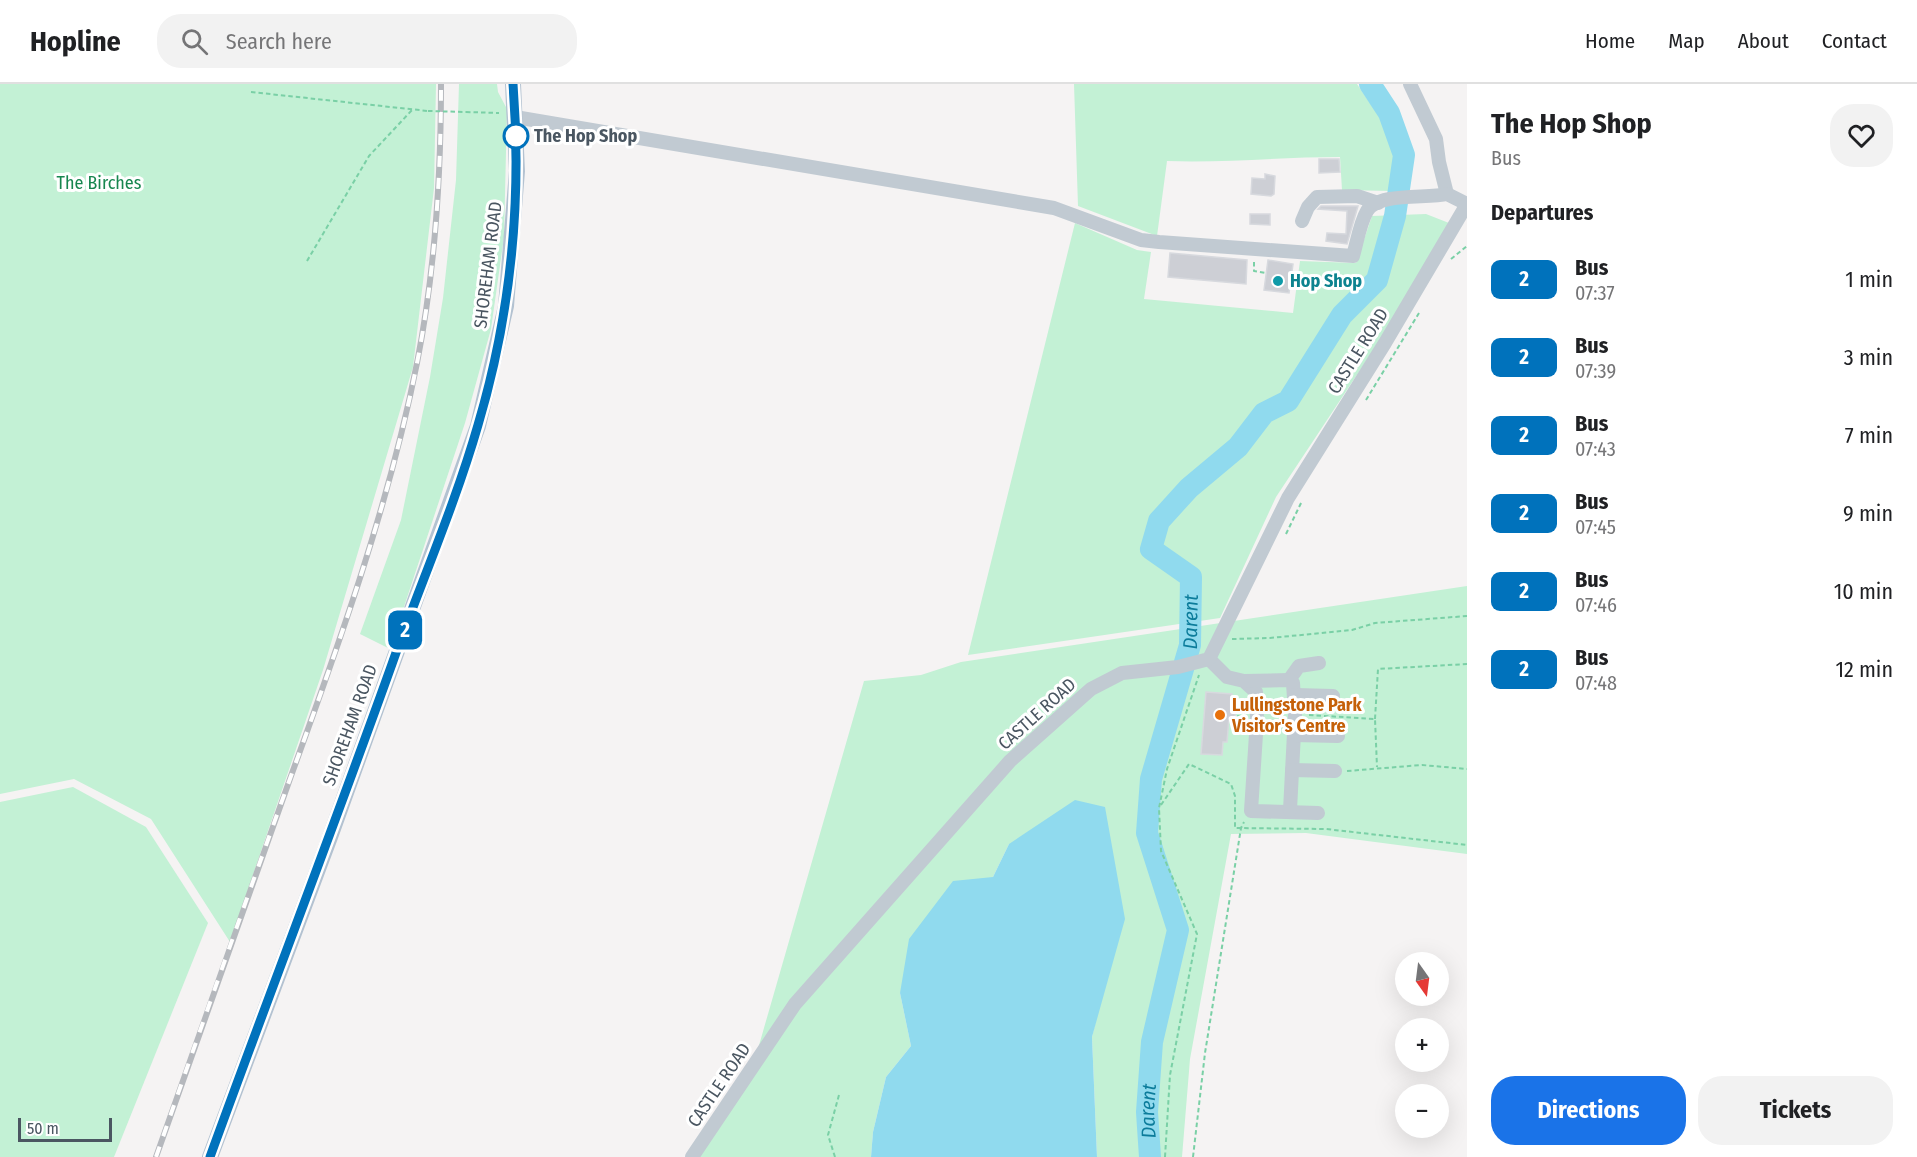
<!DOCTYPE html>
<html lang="en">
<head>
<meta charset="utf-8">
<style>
  :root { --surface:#fff; --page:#f2f2f2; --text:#202124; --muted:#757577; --line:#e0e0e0; --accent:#1a73e8 }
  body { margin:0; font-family:"Fira Sans Condensed",sans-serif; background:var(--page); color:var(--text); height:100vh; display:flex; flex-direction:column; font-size:22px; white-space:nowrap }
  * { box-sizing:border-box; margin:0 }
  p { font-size:20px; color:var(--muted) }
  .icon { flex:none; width:33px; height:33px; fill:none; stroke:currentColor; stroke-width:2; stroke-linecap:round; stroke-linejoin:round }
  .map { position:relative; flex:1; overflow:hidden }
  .side { display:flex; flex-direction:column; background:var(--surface); width:450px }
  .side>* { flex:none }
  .badge { padding:0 12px; border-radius:9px; font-size:21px; line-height:39px }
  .needle { width:39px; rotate:166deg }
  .fabs { position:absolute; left:1395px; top:868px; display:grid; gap:12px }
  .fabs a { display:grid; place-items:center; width:54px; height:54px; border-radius:50%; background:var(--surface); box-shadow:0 6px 24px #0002; font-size:30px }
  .scale { position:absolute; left:18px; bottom:15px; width:94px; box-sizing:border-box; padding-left:6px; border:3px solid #4a5661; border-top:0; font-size:16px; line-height:21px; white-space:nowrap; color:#4a5661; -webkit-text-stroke:4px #fff; paint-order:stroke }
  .map>.badge { position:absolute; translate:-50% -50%; box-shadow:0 0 0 3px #fff }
  h2 { padding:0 24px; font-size:22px; line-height:54px }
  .round { display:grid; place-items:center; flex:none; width:63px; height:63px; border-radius:24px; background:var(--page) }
  .head { display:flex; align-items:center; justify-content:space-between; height:102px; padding:0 24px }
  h1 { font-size:28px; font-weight:700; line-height:45px }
  .cta { display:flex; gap:12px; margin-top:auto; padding:12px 24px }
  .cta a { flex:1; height:69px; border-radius:24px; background:var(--accent); color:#fff; font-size:24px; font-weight:700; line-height:69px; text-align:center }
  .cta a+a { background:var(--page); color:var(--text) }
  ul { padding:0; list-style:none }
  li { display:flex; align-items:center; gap:18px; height:78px; padding:0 24px }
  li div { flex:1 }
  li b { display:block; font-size:22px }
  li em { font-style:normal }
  li .badge { min-width:66px; font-weight:700; text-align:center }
  header { display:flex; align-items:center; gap:36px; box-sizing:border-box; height:84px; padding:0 30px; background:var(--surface); border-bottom:2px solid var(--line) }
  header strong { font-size:28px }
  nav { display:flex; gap:33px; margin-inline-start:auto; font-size:21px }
  .search { width:420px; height:54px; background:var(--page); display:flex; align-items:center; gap:15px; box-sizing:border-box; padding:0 21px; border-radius:24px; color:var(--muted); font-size:22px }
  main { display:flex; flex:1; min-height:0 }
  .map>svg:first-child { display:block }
  .green { fill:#c3f1d5 }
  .water { fill:#90daee }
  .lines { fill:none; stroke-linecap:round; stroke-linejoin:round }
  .river { stroke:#90daee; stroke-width:22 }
  .building { fill:#cdcfd5; stroke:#d7d9de; stroke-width:1.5 }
  .path { stroke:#7ad0a6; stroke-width:2; stroke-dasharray:4.5 3; stroke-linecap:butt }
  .minor { stroke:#c1cad2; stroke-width:14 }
  .major { stroke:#b3c2d1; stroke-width:16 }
  .rail-casing { stroke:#b5b8bd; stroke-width:6 }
  .rail { stroke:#fff; stroke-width:4; stroke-dasharray:11; stroke-linecap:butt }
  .path-bridge { stroke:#7ad0a6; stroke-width:2; stroke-dasharray:4.5 3; stroke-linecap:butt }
  .line-casing { stroke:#fff; stroke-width:14 }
  .line { stroke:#0072bc; stroke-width:9 }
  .stop-dot { fill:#fff; stroke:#0072bc; stroke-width:3 }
  .culture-dot { fill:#0f9aa8; stroke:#fff; stroke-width:2 }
  .food-dot { fill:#e8710a; stroke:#fff; stroke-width:2 }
  .labels { text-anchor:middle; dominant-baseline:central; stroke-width:6; stroke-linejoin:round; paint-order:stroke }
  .stop-label { font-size:18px; font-weight:bold; fill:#4a5661; stroke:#fff; text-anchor:start }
  .park-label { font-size:18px; fill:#17864f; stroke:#fff }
  .street-label { font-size:18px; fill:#4a5661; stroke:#fff }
  .culture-label { font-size:18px; font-weight:bold; fill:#0d838f; stroke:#fff; text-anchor:start }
  .food-label { font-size:18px; font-weight:bold; fill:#c56008; stroke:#fff; text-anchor:start }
  .water-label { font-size:20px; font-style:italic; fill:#0c7c9b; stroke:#fff }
</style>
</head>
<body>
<header>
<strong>Hopline</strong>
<div class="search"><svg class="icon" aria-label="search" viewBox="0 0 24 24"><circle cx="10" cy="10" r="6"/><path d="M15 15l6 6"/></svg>Search here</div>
<nav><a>Home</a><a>Map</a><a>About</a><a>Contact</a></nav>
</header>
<main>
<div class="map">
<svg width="1467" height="1073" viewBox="0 0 1467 1073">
  <rect width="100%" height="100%" fill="#f5f3f3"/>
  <g class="green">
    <path d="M0 0H436L434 104 413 283 323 586 230 858 151 735 74 695 0 710Z"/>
    <path d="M459 0H497L498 8 507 25 504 153 491 245 465 339 390 565 360 550 401 436 430 293 443 214 456 96Z"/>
    <path d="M1074 0H1357C1383 39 1402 58 1391 107L1342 106 1340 73C1282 73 1225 79 1167 77L1157 152 1078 122Z"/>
    <path d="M1426 130 1449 139 1382 253 1276 413 1220 534 968 571 1075 139 1137 166 1151 168 1144 215 1293 229 1300 177 1356 179 1372 132Z"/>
    <path d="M1467 502V770L1306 749 1231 750 1190 975 1182 1073H1097L1092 953 1102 910 1009 760 993 793 900 909 911 962 886 993 873 1048 871 1073H694L751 989 864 597 921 591 961 578Z"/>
    <path d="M73 703 146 743 208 839 114 1073H0V718Z"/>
  </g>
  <path class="water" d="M1075 716 1105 723 1125 835 1092 953 1097 1073H871L873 1048 886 993 911 962 900 909 909 855 953 797 993 793 1009 760Z"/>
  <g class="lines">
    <path class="river" id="s1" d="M1150 1073 1147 1028 1152 958 1178 846 1147 749 1151 695 1190 561 1191 493 1151 465 1159 437 1189 404 1238 363 1264 329 1288 317 1342 231 1377 196 1395 132 1404 71 1389 29 1370 0"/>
  </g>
  <g class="building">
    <path d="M1319 75H1339L1340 88 1319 89Z"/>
    <path d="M1265 90 1275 92 1274 110 1271 112 1251 110 1252 94 1265 95Z"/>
    <path d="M1321 122H1358L1347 160 1326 157 1327 149 1346 150 1347 127 1318 125Z"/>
    <path d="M1250 130H1270V141L1250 140Z"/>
    <path d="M1170 169 1247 176 1246 200 1168 193Z"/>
    <path d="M1268 176 1293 180 1289 209 1264 206Z"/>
    <path d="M1206 608 1232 610 1231 622H1236L1235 634 1229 633 1227 658H1223L1222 671 1201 670Z"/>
  </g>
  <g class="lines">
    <g class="path">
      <path d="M251 8 428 27"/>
      <path d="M466 28 499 29"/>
      <path d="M1451 175 1467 162"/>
      <path d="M307 177 369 72 412 26"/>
      <path d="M1254 178V187L1266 189"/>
      <path d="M1366 316 1419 229"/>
      <path d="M1286 450 1302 417"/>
      <path d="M1232 555 1270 554 1352 546 1375 539 1467 532"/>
      <path d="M1236 628 1239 627 1238 633 1244 634"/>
      <path d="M1309 631 1375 635 1377 683"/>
      <path d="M1375 635 1378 585 1467 580"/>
      <path d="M1271 636H1275L1279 630H1282"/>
      <path d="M1347 687 1422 681 1467 685"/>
      <path d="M1161 721 1189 680 1231 700 1235 712V744L1326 745 1467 761"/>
      <path d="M835 1073 828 1051 839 1011"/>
      <path d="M1165 1073 1170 991 1197 850 1161 767 1159 724 1167 685 1199 591"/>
      <path d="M1193 1073 1205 969 1241 744 1244 738"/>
    </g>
    <g class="minor">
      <path d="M1410 0 1436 55 1439 78 1447 110"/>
      <path d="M515 33 1054 124 1141 156 1159 158 1353 172C1357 158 1360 139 1367 127 1378 108 1427 115 1447 110L1467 120"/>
      <path d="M1302 137 1308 123 1317 113 1357 112 1378 119"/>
      <path d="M1209 575 1227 593 1244 597 1256 608 1257 635 1251 727 1318 729"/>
      <path d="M1289 596 1299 582 1319 579"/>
      <path d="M1244 597 1289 596 1293 599 1295 630 1290 726"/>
      <path d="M1295 611 1333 612"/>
      <path d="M1294 651 1338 652"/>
      <path d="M1292 686 1335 687"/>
      <path d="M692 1073 795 920 1010 677 1091 605 1122 589 1178 583 1209 575 1288 414 1385 259 1467 120"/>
    </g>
    <path class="major" d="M210 1073 330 753 478 342 506 222 517 87 513 0"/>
    <defs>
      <path id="rail" d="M156 1073C200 946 245 819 291 692 340 557 389 421 417 279 435 188 441 93 441 0"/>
    </defs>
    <use href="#rail" class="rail-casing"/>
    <use href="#rail" class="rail"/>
    <path class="path-bridge" d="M428 27 466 28"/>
  </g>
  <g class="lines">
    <defs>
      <path id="line" d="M210 1073C270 908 333 745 392 580 420 501 455 421 478 341 511 230 522 115 513 0"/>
    </defs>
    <use href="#line" class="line-casing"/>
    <use href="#line" class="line"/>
  </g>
  <circle class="stop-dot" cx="516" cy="52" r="12"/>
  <circle class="culture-dot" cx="1278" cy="197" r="6"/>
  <circle class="food-dot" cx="1220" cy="631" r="6"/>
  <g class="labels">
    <g class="stop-label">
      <text x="534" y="52">The Hop Shop</text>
    </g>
    <g class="park-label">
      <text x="99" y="99">The Birches</text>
    </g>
    <g class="street-label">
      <text transform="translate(488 181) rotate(-83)">SHOREHAM ROAD</text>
      <text transform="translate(1358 267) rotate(-58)">CASTLE ROAD</text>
      <text transform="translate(1037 630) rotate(-42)">CASTLE ROAD</text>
      <text transform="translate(350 641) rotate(-70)">SHOREHAM ROAD</text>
      <text transform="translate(719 1001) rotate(-56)">CASTLE ROAD</text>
    </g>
    <g class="culture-label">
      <text x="1290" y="197">Hop Shop</text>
    </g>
    <g class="food-label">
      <text x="1232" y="621">Lullingstone Park<tspan x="1232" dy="21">Visitor's Centre</tspan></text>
    </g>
    <g class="water-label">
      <text stroke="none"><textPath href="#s1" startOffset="549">Darent</textPath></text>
      <text stroke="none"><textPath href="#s1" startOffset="46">Darent</textPath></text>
    </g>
  </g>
</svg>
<div class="fabs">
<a><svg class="needle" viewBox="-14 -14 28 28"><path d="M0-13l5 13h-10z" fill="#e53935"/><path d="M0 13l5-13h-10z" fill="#757577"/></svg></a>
<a>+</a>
<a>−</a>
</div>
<div class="scale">50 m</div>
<b class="badge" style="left:405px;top:546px;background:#0072bc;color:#fff">2</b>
</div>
<section class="side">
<div class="head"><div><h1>The Hop Shop</h1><p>Bus</p></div><a class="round"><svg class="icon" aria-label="heart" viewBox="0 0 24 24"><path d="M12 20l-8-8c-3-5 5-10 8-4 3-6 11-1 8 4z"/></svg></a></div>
<h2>Departures</h2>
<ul>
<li><span class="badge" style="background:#0072bc;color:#fff">2</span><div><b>Bus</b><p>07:37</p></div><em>1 min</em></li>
<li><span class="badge" style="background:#0072bc;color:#fff">2</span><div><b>Bus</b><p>07:39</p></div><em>3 min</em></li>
<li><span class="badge" style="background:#0072bc;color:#fff">2</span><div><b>Bus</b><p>07:43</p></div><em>7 min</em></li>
<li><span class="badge" style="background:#0072bc;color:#fff">2</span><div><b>Bus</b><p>07:45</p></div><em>9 min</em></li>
<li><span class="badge" style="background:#0072bc;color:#fff">2</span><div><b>Bus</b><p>07:46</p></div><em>10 min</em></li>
<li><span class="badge" style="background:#0072bc;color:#fff">2</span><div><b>Bus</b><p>07:48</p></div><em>12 min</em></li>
</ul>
<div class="cta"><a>Directions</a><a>Tickets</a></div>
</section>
</main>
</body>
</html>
